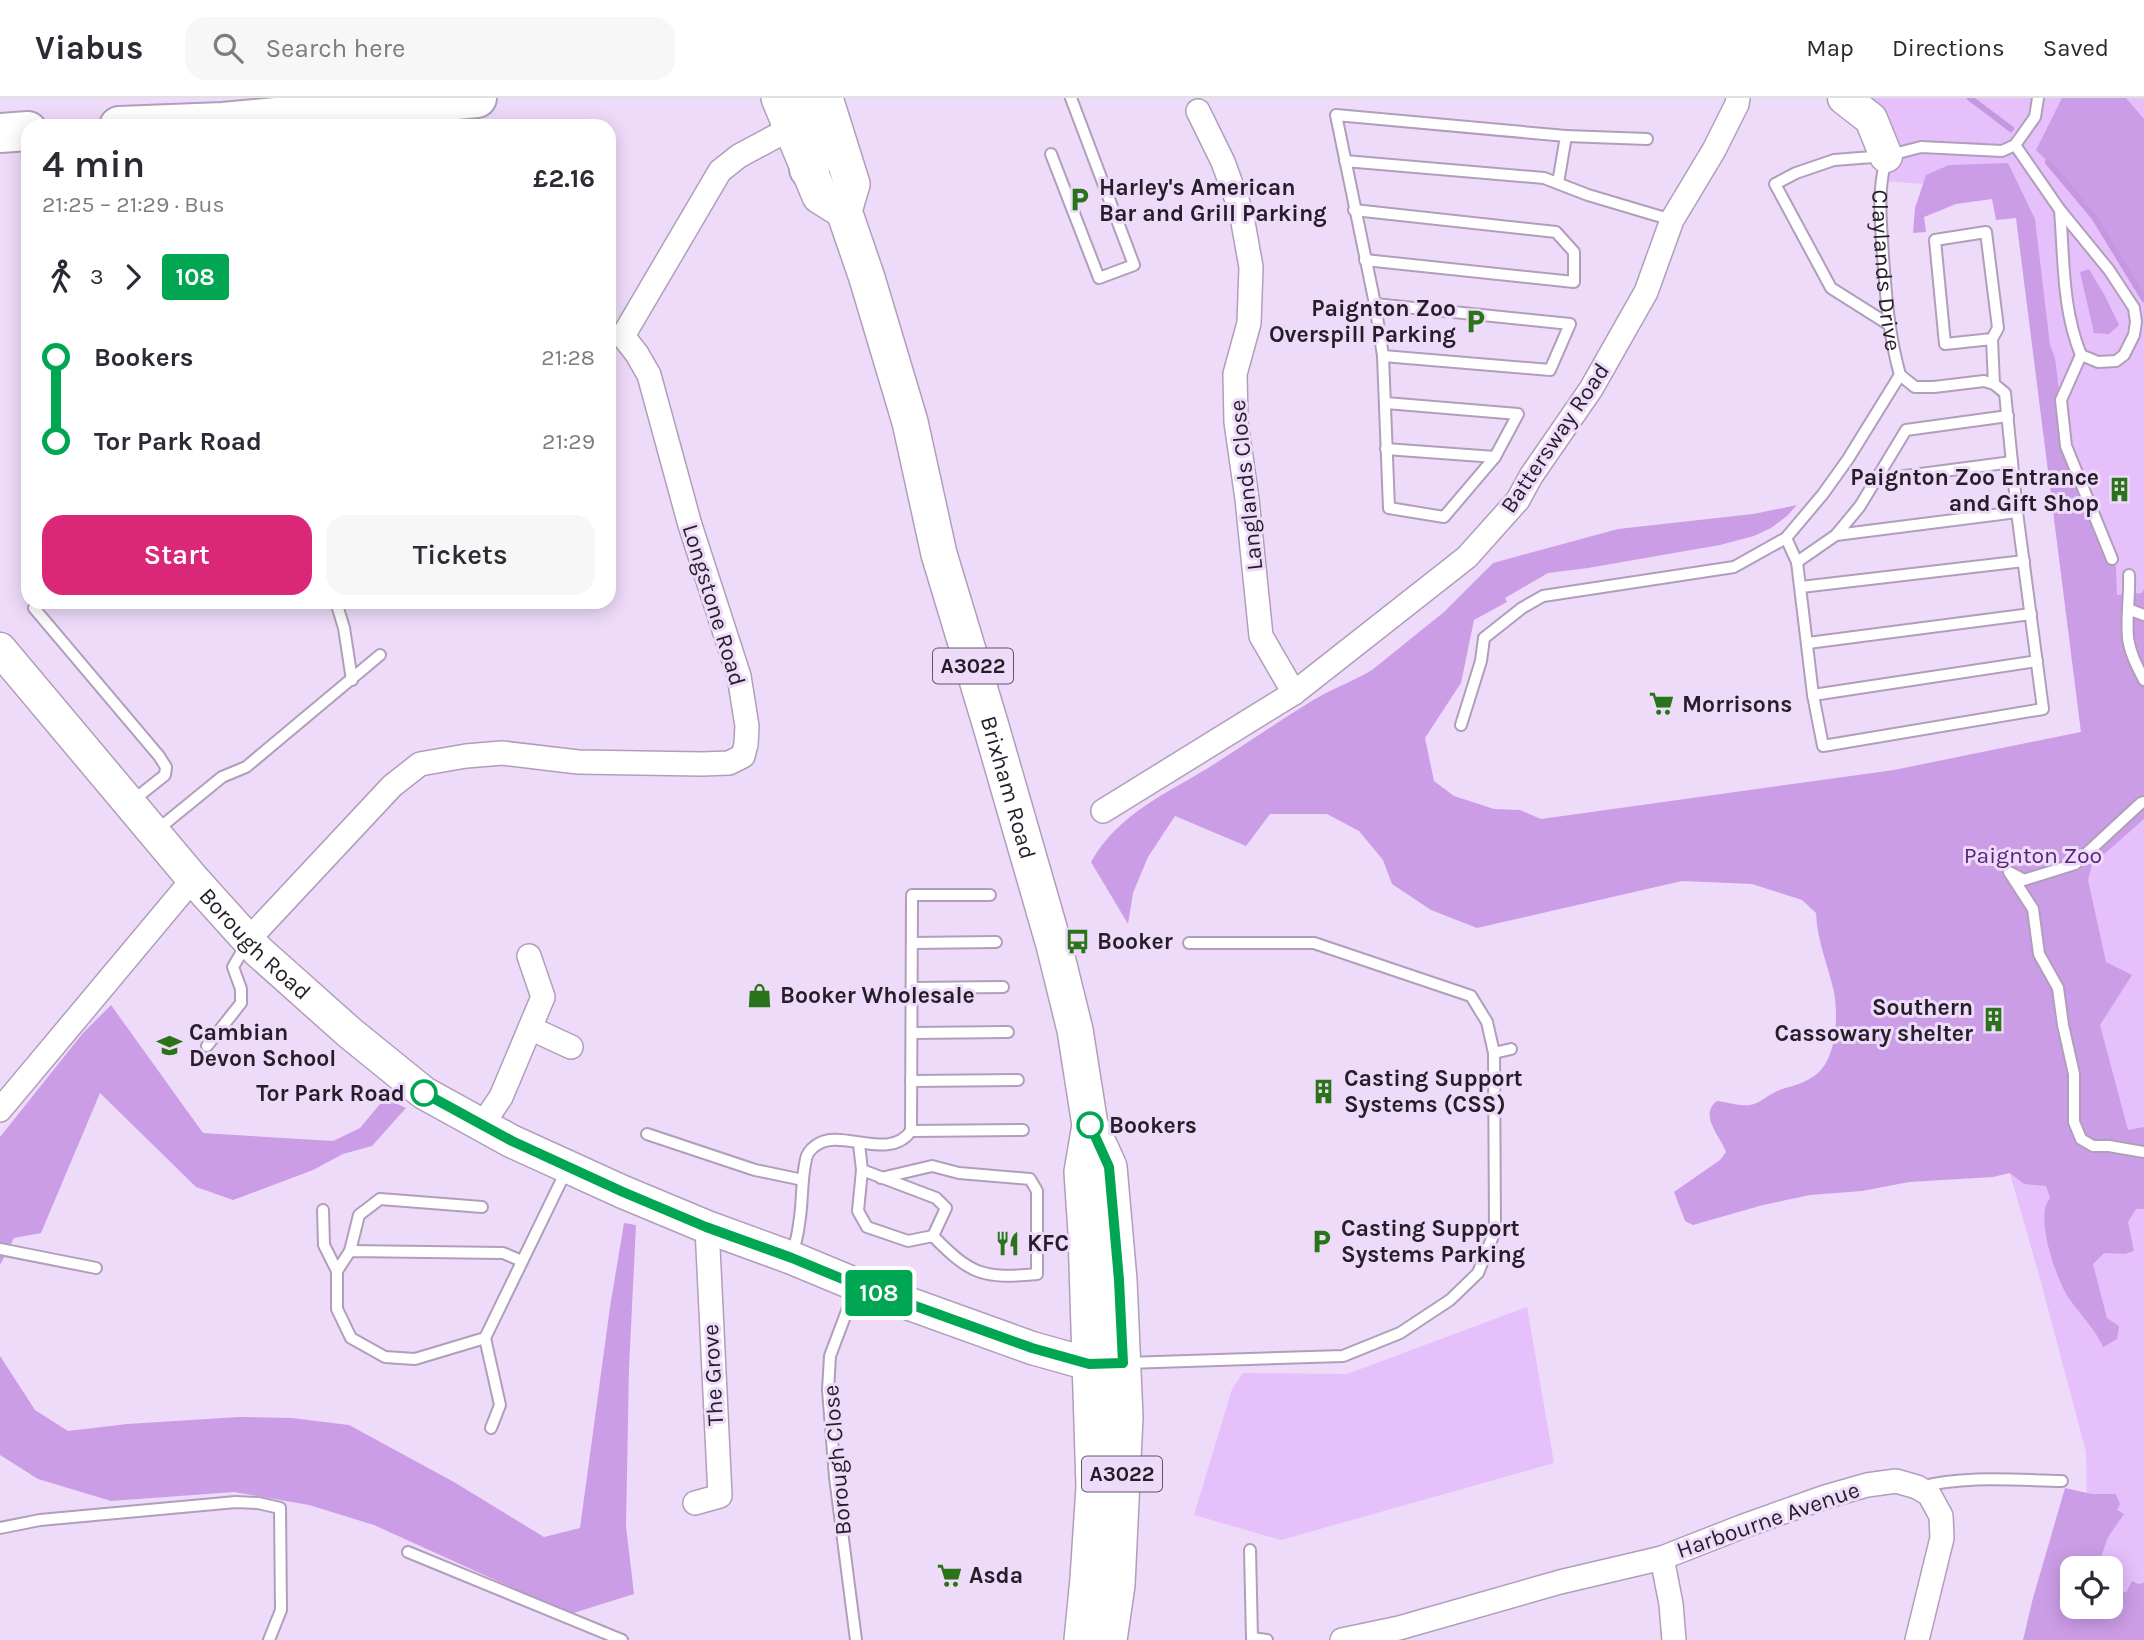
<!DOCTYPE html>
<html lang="en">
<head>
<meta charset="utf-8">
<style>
  :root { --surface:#fff; --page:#f7f7f7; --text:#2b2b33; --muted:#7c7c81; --line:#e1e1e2; --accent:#db2777 }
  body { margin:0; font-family:Karla,sans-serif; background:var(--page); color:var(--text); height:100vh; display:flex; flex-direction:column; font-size:26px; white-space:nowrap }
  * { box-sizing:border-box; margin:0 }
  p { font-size:23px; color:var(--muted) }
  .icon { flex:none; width:38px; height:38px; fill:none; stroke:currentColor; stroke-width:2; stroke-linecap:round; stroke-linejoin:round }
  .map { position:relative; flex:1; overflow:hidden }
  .details { position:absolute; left:21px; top:21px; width:595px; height:490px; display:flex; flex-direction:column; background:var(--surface); border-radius:21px; box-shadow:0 4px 18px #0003 }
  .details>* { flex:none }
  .badge { padding:0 14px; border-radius:5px; font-size:24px; line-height:46px }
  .buttons { position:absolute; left:2060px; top:1458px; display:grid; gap:14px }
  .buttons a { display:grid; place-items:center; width:63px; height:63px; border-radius:14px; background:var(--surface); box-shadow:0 4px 18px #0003; font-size:35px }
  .map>.badge { position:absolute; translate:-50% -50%; box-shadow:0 0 0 4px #fff }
  .legs { display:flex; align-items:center; gap:10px; height:77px; padding:0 21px; font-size:23px }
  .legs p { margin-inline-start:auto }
  .headline { display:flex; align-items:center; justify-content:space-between; height:119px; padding:0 21px }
  h1 { font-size:38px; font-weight:600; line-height:52px }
  .button { display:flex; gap:14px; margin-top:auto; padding:14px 21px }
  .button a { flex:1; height:80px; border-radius:21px; background:var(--accent); color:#fff; font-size:28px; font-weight:600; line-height:80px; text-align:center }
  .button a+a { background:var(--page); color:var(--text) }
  ul { padding:0 21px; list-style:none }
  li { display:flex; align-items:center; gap:24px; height:84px; font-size:26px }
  li i { display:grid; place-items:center; width:10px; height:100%; margin:0 9px; background:currentColor }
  li i::after { content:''; width:18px; height:18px; margin:-9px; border:5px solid; border-radius:50%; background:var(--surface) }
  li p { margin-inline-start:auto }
  li:first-child i { background:linear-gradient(#0000 50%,currentColor 0) }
  li:last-child i { background:linear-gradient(currentColor 50%,#0000 0) }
  header { display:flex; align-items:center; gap:42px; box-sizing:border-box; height:98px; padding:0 35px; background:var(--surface); border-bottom:2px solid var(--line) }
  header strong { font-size:33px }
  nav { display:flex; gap:38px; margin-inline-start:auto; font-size:24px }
  .search { width:490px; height:63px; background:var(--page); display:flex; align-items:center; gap:18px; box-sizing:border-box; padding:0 24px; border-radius:21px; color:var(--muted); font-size:26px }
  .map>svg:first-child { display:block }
  .green { fill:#e5c0fb }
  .forest { fill:#cc9de7 }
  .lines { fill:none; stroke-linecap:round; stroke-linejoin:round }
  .stream { stroke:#c597e1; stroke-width:6 }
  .lane-casing { stroke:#b09ebb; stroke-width:14 }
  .street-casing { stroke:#b09ebb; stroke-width:26 }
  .secondary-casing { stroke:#b09ebb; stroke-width:35 }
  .primary-casing { stroke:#b09ebb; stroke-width:38 }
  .highway-casing { stroke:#b09ebb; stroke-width:42 }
  .lane { stroke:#fff; stroke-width:10 }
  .street { stroke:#fff; stroke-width:23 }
  .secondary { stroke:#fff; stroke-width:32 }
  .primary { stroke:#fff; stroke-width:35 }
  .highway { stroke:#fff; stroke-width:38 }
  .line-1-casing { stroke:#fff; stroke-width:16 }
  .line-1 { stroke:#00a651; stroke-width:10 }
  .stop-1-dot { fill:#fff; stroke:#00a651; stroke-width:3.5 }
  .labels { text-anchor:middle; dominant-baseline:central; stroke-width:6; stroke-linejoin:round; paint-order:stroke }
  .shield { fill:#eedbfa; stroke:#615768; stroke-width:2 }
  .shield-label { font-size:21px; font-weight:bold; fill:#251e29 }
  .poi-label { font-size:23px; font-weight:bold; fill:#251e29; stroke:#eedbfa; text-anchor:start }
  .street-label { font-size:23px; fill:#251e29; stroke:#eedbfa }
  .park-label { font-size:23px; fill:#5c2278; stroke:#eedbfa }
  .stop-label { font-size:23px; font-weight:bold; fill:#251e29; stroke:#eedbfa; text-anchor:end }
</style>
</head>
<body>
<header>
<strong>Viabus</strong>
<div class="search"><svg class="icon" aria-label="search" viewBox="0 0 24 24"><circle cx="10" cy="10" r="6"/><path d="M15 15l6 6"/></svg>Search here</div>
<nav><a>Map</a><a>Directions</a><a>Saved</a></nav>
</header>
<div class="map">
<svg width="2144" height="1542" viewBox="0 0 2144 1542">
  <rect width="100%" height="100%" fill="#eedbfa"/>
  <g class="green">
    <path d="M1871 0H2144V1510L2111 1493 2110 1470H2088L2086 1354 2039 1177 1894 672 2081 634 2016 119 2000 91 1880 83 1891 27Z"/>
    <path d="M1527 1209 1554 1365 1281 1442 1194 1417 1232 1291 1243 1275 1347 1276Z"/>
  </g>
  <g class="forest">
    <path d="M2062 0H2126L2144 21V201L2094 119 2048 64 2036 52Z"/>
    <path d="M2008 65 2035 121 2050 247 2055 260 2066 348 2116 470 2117 497 2142 495 2144 491V721L2092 767 2088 782 2106 864 2132 877 2100 927 2128 1032 2144 1029V1111H2136L2128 1124 2134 1153 2125 1156 2104 1155 2093 1166 2107 1220 2119 1228 2117 1241 2103 1249C2095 1231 2079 1215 2068 1199 2056 1180 2034 1118 2050 1100L2046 1088 2024 1086 2010 1075 1993 1079 1909 1084 1862 1093 1810 1097 1763 1107 1693 1127 1685 1123 1674 1094 1720 1062 1726 1054C1721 1039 1698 1017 1717 1003 1728 1004 1744 1010 1754 1006 1764 1002 1772 994 1782 991 1796 987 1811 983 1821 972 1837 953 1838 917 1834 894 1828 867 1817 843 1816 815L1802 802 1752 786 1682 783 1477 830 1431 812 1392 786 1383 762 1359 733 1327 716H1270L1246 748 1175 718 1148 759 1133 795 1128 826 1091 764C1120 713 1169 695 1216 665 1249 644 1282 621 1315 601 1334 590 1355 582 1372 572L1444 514 1493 465 1618 431 1753 416 1797 407 1787 418 1771 430 1754 438 1720 447 1588 470 1548 475 1505 500 1507 504 1474 522 1461 585 1425 640 1434 683 1454 698 1494 711 1520 712 1541 721 1894 672 2081 634 2016 120 1996 122 1992 101 1956 106 1924 119 1926 134 1913 135 1915 110 1926 77 1949 67Z"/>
    <path d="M2089 171 2105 198 2119 227 2109 236 2094 235 2080 174Z"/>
    <path d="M111 907 203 1035 333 1043 360 1030 385 1000 406 1010 372 1048 343 1056 313 1072 233 1102 196 1089 100 995 41 1135 14 1140 0 1167V1039L83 935Z"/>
    <path d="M624 1125 636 1127 629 1270 626 1428 634 1496 570 1516 374 1427 309 1407 234 1394 111 1403 38 1381 0 1357V1258L35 1312 68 1333 127 1326 239 1319 292 1320 349 1327 454 1384 544 1439 580 1430 610 1209Z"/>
    <path d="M2065 1390 2092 1396H2116L2120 1406 2117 1412 2124 1416 2108 1439 2097 1470H2072V1508H2110L2111 1487 2126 1495 2132 1483 2138 1486 2144 1485V1542H2023L2033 1500Z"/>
  </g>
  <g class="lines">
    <g class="stream">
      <path d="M1970 0 2011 31"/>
      <path d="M2048 64 2094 119 2144 201"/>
    </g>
    <defs>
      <g id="lane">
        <path d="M1566 38 1647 41"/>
        <path d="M2015 47 2060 112 2109 172 2134 210 2136 224 2134 237 2124 257 2116 263 2098 264 2081 257C2062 211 2064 160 2060 112"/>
        <path d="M1051 56 1099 180 1134 167 1071 0"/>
        <path id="s1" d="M1886 61C1877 94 1881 124 1883 158 1886 199 1889 238 1900 277"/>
        <path d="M1345 63 1544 80 1588 97 1672 122"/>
        <path d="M1354 112 1556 134 1574 154V184L1365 162"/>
        <path d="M1375 206 1570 226 1550 272 1383 258"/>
        <path d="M1888 226 1831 190 1775 86 1796 75 1834 62 1886 58 1921 49 2002 53 2015 47 2035 19 2038 0"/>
        <path d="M1992 241 1998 230 1986 134 1935 142 1945 246 1992 241 1994 286"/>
        <path d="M2081 257 2061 302 2066 348 2112 461"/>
        <path d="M1386 305 1518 316 1495 359 1386 351"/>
        <path d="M1495 359 1444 419 1389 410 1383 258 1375 206 1336 17 1566 38 1558 85"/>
        <path d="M1875 382 2012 364"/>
        <path d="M1836 437 2017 414"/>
        <path d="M1786 440 1797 464 1813 597 1823 648 2043 611 2017 414 2005 295 1994 286 1984 283 1934 289H1915L1900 277"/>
        <path d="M1797 464 1836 437 1860 408 1906 332 2008 318"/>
        <path d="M2129 477C2130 498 2126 519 2128 540 2130 555 2137 568 2144 582"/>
        <path d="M1801 489 2024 463"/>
        <path d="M336 504 344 530 352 582"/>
        <path d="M34 510 159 658 166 669 165 677 131 704"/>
        <path d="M2128 511 2144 517"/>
        <path d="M1808 545 2031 516"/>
        <path d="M1813 597 2037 563"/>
        <path d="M1461 627 1481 563 1484 540 1522 510 1543 498 1734 469 1786 440 1823 396 1848 361 1900 277"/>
        <path d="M2144 704 2141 705 2075 766 2024 782 2009 774 2033 811 2039 856 2058 890 2063 927 2074 976V1024L2081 1041 2093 1048H2109L2144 1054"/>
        <path d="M157 732 222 679 246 669 380 557"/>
        <path d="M912 845 996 844"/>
        <path d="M912 890 1003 889"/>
        <path d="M912 935 1008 934"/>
        <path d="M207 948 241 905V891L233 869 247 845"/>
        <path d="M1494 955 1511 951"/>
        <path d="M911 983 1018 982"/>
        <path d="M911 1033 1023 1032"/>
        <path d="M647 1036 755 1072 803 1082"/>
        <path d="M859 1046 862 1072 858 1113 867 1129 908 1143 933 1138 946 1110 936 1100 862 1072"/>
        <path d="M881 1080 932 1068 959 1075 1030 1081 1037 1093V1176C983 1181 971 1177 933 1138"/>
        <path d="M323 1112 324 1147 337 1173"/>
        <path d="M0 1151 96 1170"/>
        <path d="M350 1153 359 1117 380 1101 482 1109"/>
        <path d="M792 1157C795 1147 798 1136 799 1126 803 1104 801 1082 806 1061 807 1056 811 1051 815 1048 839 1028 888 1065 911 1033L912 797H990"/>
        <path d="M856 1189 830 1258 828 1292 835 1379 856 1542"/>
        <path d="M485 1240 415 1261 385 1259 351 1240 337 1211V1173L350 1153 503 1155 522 1163"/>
        <path d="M1126 1265 1343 1258 1400 1235 1450 1202 1478 1175 1495 1133 1494 955 1487 924 1471 898 1314 845H1189"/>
        <path d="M491 1330 500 1307 485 1240 567 1071"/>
        <path d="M1919 1389C1966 1377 2014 1382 2062 1383"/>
        <path d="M0 1430 40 1422 236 1404 258 1405 280 1410 281 1512 269 1542"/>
        <path d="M1250 1452 1252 1540 1267 1542"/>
        <path d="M408 1454 622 1542"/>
      </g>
      <g id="street">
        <path d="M1198 13 1223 64 1241 113 1251 169 1249 225 1235 276 1236 324 1247 401 1261 538 1294 595"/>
        <path d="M1103 713 1294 595 1467 459 1518 402 1531 378 1591 291 1646 194 1672 122 1714 52 1737 6 1738 0"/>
        <path d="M248 842 392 688 420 666 466 658 502 655 578 664 702 666 729 665 743 658 746 646 747 628 739 578 690 427 649 277 637 256 623 238 720 73 739 58 791 30"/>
        <path d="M530 930 571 949"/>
        <path d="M0 1012 193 781"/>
        <path d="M482 1027 501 999 543 899 529 858"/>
        <path d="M695 1405 720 1398 707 1129"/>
        <path d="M1662 1460 1671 1506 1674 1542"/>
        <path d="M1342 1542 1399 1530 1560 1484 1662 1460 1741 1429 1825 1399 1867 1387 1896 1383 1917 1389 1929 1396 1941 1418 1942 1440 1917 1542"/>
      </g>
      <g id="secondary">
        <path d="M1844 0 1871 21 1886 58"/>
        <path id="s2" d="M0 551 193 781 258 853 350 935 424 995 511 1043 623 1094 707 1129 792 1160 857 1187 1032 1250 1089 1266 1115 1265"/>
      </g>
      <g id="primary">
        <path d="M779 0 820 98 844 113"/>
        <path id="s3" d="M825 0 852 86 844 113 867 180 910 324 939 456 990 625 1054 847 1075 932 1090 1027 1109 1069 1119 1182 1125 1319 1117 1487 1109 1542"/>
        <path d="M1082 1542 1088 1481 1094 1389 1086 1134 1082 1074 1090 1027"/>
      </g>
      <g id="highway">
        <path d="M802 0 819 49 809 71"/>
        <path d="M119 28 223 24 477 0"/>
        <path d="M0 35 28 33"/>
      </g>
    </defs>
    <use href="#lane" class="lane-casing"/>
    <use href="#street" class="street-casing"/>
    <use href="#secondary" class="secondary-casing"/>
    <use href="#primary" class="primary-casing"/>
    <use href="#highway" class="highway-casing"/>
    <use href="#lane" class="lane"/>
    <use href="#street" class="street"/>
    <use href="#secondary" class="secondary"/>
    <use href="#primary" class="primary"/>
    <use href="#highway" class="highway"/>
  </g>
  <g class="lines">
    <defs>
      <path id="line-1" d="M424 995 512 1043 623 1094 706 1129 792 1160 857 1187 1032 1250 1089 1266 1123 1265 1119 1182 1109 1069 1090 1027"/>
    </defs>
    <use href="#line-1" class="line-1-casing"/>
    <use href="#line-1" class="line-1"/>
  </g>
  <defs>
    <symbol id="parking-bare" viewBox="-9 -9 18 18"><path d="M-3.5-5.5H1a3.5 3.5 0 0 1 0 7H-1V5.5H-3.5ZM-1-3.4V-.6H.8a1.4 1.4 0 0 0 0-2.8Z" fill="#297419" stroke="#eedbfa" stroke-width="2.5" paint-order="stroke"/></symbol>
    <symbol id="building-bare" viewBox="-9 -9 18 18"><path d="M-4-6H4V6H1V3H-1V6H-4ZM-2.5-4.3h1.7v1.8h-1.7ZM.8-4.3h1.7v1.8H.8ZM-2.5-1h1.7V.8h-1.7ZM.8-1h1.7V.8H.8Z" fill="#297419" stroke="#eedbfa" stroke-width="2.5" paint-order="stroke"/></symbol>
    <symbol id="supermarket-bare" viewBox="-9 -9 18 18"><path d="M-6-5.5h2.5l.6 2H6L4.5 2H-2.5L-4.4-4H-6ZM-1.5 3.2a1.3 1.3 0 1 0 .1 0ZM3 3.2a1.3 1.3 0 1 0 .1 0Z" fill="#297419" stroke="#eedbfa" stroke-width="2.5" paint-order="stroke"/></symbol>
    <symbol id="bus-bare" viewBox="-9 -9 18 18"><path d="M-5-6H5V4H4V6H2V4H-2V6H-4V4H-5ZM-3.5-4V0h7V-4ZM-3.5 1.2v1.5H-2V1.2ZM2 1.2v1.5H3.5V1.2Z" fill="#297419" stroke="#eedbfa" stroke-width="2.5" paint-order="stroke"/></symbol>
    <symbol id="shop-bare" viewBox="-9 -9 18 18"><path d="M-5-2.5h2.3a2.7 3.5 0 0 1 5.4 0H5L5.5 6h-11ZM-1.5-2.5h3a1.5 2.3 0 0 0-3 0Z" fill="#297419" stroke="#eedbfa" stroke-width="2.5" paint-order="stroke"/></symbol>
    <symbol id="school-bare" viewBox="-9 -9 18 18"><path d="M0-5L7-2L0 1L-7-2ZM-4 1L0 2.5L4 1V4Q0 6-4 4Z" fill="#297419" stroke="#eedbfa" stroke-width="2.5" paint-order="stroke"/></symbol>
    <symbol id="restaurant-bare" viewBox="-9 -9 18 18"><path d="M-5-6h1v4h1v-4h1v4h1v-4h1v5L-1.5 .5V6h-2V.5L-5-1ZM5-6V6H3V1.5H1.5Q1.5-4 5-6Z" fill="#297419" stroke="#eedbfa" stroke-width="2.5" paint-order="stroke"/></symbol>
  </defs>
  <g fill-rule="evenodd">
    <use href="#parking-bare" x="1062" y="84" width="35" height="35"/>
    <use href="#parking-bare" x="1458" y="206" width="35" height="35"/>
    <use href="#building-bare" x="2102" y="374" width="35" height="35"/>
    <use href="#supermarket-bare" x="1644" y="588" width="35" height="35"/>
    <use href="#bus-bare" x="1060" y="826" width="35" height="35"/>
    <use href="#shop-bare" x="742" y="880" width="35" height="35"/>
    <use href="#building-bare" x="1976" y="904" width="35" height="35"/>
    <use href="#school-bare" x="152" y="930" width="35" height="35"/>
    <use href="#building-bare" x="1306" y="976" width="35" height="35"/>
    <use href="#parking-bare" x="1304" y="1126" width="35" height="35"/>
    <use href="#restaurant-bare" x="990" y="1128" width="35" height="35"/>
    <use href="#supermarket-bare" x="932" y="1460" width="35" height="35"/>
  </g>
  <g class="stop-1-dot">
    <circle cx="424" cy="995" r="12"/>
    <circle cx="1090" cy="1027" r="12"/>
  </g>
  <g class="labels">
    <g class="shield">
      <rect x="933" y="550.5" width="80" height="35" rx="5"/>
      <rect x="1082" y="1358.5" width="80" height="35" rx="5"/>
    </g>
    <g class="shield-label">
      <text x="973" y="568">A3022</text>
      <text x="1122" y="1376">A3022</text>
    </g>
    <g class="poi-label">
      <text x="1099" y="89">Harley's American<tspan x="1099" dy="26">Bar and Grill Parking</tspan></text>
      <text x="1456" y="210" text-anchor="end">Paignton Zoo<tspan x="1456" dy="26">Overspill Parking</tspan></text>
      <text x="2099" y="379" text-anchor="end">Paignton Zoo Entrance<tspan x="2099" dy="26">and Gift Shop</tspan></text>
      <text x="1682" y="606">Morrisons</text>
      <text x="1097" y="843">Booker</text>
      <text x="780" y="897">Booker Wholesale</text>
      <text x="1973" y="909" text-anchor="end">Southern<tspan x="1973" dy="26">Cassowary shelter</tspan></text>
      <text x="189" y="934">Cambian<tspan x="189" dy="26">Devon School</tspan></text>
      <text x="1344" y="980">Casting Support<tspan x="1344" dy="26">Systems (CSS)</tspan></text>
      <text x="1341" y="1130">Casting Support<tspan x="1341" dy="26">Systems Parking</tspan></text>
      <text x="1027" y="1145">KFC</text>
      <text x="969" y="1477">Asda</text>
    </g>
    <g class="street-label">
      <text stroke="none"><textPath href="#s1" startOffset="112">Claylands Drive</textPath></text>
      <text transform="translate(1555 340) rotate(-56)">Battersway Road</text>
      <text transform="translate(1246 387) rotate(-96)">Langlands Close</text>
      <text transform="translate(714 507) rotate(73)">Longstone Road</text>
      <text stroke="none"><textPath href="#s3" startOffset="718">Brixham Road</textPath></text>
      <text stroke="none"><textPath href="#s2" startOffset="390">Borough Road</textPath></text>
      <text transform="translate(713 1277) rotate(-93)">The Grove</text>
      <text transform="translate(837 1362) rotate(-95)">Borough Close</text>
      <text transform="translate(1768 1422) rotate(-19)">Harbourne Avenue</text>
    </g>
    <g class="park-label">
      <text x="2033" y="757">Paignton Zoo</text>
    </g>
    <g class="stop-label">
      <text x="405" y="995">Tor Park Road</text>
      <text x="1109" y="1027" text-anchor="start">Bookers</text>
    </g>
  </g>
</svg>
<div class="buttons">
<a><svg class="icon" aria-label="locate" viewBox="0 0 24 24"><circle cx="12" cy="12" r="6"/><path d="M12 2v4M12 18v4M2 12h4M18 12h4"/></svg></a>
</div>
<b class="badge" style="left:879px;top:1195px;background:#00a651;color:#fff">108</b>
<section class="details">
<div class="headline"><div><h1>4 min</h1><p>21:25 – 21:29 · Bus</p></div><b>£2.16</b></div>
<div class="legs"><svg class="icon" aria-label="walk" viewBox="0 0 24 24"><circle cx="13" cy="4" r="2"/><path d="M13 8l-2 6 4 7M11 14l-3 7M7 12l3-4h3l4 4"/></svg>3<svg class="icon" aria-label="forward" viewBox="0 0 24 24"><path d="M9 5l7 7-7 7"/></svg><b class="badge" style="background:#00a651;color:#fff">108</b></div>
<ul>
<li><i style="color:#00a651"></i><b>Bookers</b><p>21:28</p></li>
<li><i style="color:#00a651"></i><b>Tor Park Road</b><p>21:29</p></li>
</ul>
<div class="button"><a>Start</a><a>Tickets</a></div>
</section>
</div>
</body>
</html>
